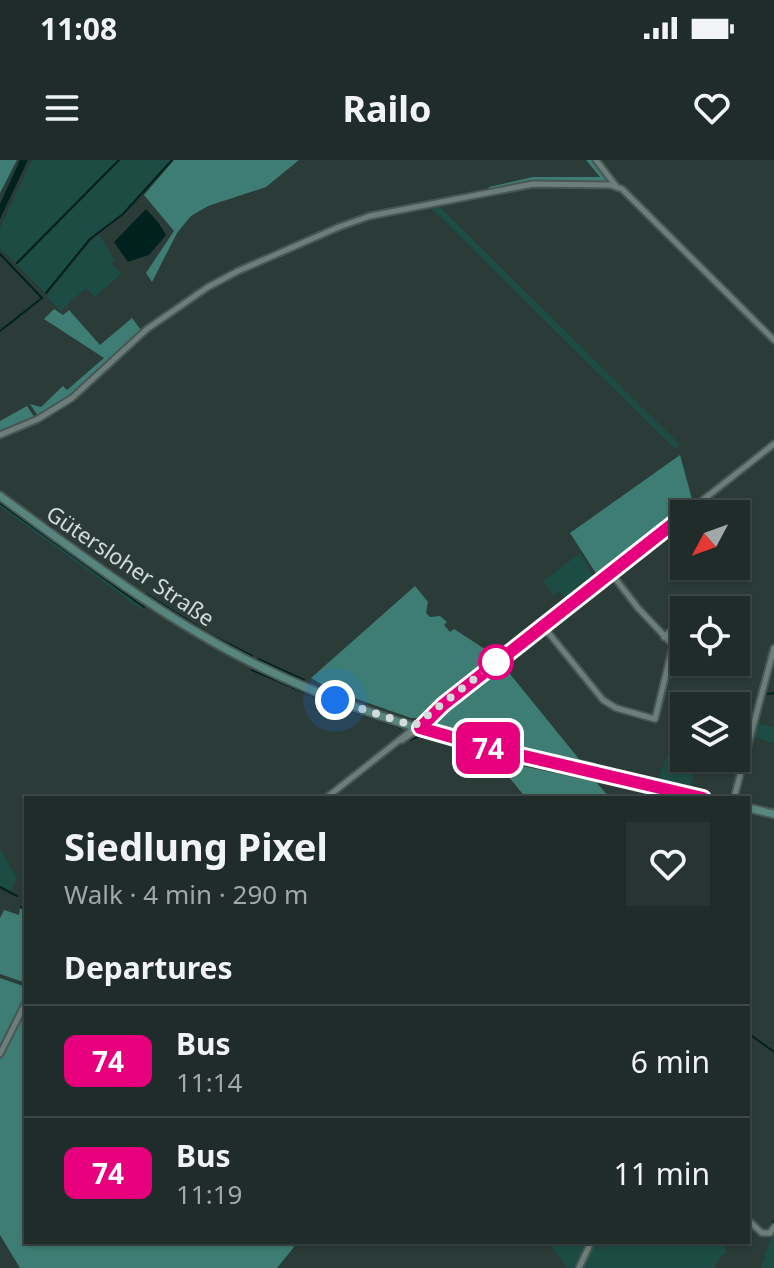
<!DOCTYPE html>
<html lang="en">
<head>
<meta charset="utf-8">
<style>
  :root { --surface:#202c2a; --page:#283432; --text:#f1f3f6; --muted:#a2a7a8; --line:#3d4847 }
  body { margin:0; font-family:"Noto Sans",sans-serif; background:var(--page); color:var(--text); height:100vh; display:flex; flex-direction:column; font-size:30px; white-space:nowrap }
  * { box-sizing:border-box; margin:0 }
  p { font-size:26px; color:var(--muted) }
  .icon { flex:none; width:44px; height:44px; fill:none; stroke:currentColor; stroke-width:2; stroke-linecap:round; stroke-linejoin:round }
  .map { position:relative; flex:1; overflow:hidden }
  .panel { position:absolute; left:24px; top:636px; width:726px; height:448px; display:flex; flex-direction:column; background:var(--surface); border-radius:0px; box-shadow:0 2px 6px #0004,0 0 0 2px var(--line) }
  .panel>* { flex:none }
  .badge { padding:0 16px; border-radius:12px; font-size:28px; line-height:52px }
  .needle { width:52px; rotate:229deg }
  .fabs { position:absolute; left:670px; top:340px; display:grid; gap:16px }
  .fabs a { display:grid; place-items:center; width:80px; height:80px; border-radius:0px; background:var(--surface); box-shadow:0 2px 6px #0004,0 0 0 2px var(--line); font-size:40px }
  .you { position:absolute; width:40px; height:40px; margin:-20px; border:6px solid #fff; border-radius:50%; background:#1a73e8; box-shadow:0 0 0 12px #1a73e833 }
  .map>.badge { position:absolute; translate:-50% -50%; box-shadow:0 0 0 4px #fff }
  h2 { padding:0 40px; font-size:30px; line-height:72px }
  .round { display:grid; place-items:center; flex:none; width:84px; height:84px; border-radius:0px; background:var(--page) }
  .headline { display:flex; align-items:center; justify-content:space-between; height:136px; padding:0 40px }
  h1 { font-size:38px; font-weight:700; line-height:60px }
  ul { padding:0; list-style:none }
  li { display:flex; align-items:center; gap:24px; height:112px; padding:0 40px; border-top:2px solid var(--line) }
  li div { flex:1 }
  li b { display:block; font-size:30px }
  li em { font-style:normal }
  li .badge { min-width:88px; font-weight:700; text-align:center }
  .status { display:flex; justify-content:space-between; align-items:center; height:56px; padding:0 40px; background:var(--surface); direction:ltr }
  .status svg { height:22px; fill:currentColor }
  header { display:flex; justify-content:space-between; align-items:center; height:104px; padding:0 40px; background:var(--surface); font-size:36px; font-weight:700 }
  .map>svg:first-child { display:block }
  .green { fill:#1d4c45 }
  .forest { fill:#3e7d73 }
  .water { fill:#00221e }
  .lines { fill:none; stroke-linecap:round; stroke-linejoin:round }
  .stream { stroke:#00221e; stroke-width:2 }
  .street-casing { stroke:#485654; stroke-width:9 }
  .secondary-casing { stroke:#485654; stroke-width:11 }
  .street { stroke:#6c7e7a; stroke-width:5 }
  .secondary { stroke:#57867f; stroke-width:7 }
  .line-casing { stroke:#fff; stroke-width:18 }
  .line { stroke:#e6007e; stroke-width:12 }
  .walk { stroke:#d1dbd9; stroke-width:8; stroke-dasharray:0 14.4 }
  .stop-dot { fill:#fff; stroke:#e6007e; stroke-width:4 }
  .labels { text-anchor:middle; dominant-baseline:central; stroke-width:8; stroke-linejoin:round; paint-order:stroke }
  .street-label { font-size:22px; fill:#d1dbd9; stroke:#2b3b38 }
</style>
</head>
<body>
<div class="status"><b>11:08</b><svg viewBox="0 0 49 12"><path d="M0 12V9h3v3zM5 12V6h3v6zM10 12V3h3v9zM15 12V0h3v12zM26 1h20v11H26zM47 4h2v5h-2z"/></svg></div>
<header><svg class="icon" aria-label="menu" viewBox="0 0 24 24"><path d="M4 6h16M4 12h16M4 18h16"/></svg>Railo<svg class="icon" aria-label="heart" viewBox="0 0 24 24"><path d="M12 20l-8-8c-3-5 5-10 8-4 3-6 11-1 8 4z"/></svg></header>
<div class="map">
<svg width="774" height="1108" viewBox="0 0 774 1108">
  <rect width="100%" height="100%" fill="#2b3b38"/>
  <g class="green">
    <path d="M32 0H117L15 103 0 88V68Z"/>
    <path d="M121 0H171L122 54 89 79 45 133 17 105Z"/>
    <path d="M437 44 680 285 675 289 429 46Z"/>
    <path d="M99 75 115 100 111 104 122 113 95 137 86 128 61 151 46 136 91 81Z"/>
    <path d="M0 344 144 448 142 450 0 347Z"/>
    <path d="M580 393 596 421 568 443 559 431 554 435 543 421Z"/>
    <path d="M758 563 774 567V583L754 577Z"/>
    <path d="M667 595 697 602 690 628 658 621Z"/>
    <path d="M0 688 17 719 11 731 0 726Z"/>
    <path d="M774 1069V1108H761Z"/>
    <path d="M548 1082H587L574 1108H568Z"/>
    <path d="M595 1082H726V1091L713 1108H583Z"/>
  </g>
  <g class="forest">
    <path d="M0 0H17L0 33Z"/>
    <path d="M174 0H299L266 27 208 46 191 56 177 73 152 122 146 113 174 71 144 35Z"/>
    <path d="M586 0H593L610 19 609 23 553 20 489 30V27L533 17H600Z"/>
    <path d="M54 149 63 155 69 150 100 185 132 158 141 170 71 236 38 256 30 244 41 247 63 226 67 230 104 198 44 159Z"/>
    <path d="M27 246 35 258 0 273V261Z"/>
    <path d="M680 295 693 343 599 418 570 373Z"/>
    <path d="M415 426 428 442 426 453 430 457 440 456 447 462 444 465 450 472 454 469 497 497 419 558H411L331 530 311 518Z"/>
    <path d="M502 504 579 599 596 603 600 607 430 564Z"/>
    <path d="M495 600 596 622 610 638H526Z"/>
    <path d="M20 748 26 753V823L0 814V758L4 750 19 755Z"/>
    <path d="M0 818 26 827V837L0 888Z"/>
    <path d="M26 849V1082H289L294 1087 277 1108H20L0 1075V899Z"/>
  </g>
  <g class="water">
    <path d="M20 0H28L0 59V44Z"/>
    <path d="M146 49 158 62 166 75 149 95 128 102 114 82Z"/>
  </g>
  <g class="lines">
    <g class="stream">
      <path d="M0 94 42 138"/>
      <path d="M17 103 119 0"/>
      <path d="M46 133 90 79 123 54 172 0"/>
      <path d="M0 171 42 138"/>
      <path d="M0 343 144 447"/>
      <path d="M146 434 209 474 252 496"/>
      <path d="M258 499 304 520"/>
      <path d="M772 506 774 500"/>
      <path d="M252 510 334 545 401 568"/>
      <path d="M768 534 774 533"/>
      <path d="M410 580 423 575 455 587 660 634"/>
      <path d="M665 635 677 638"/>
      <path d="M0 727 17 736"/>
      <path d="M21 747 26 751"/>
      <path d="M748 873 774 892"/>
      <path d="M769 1069 774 1061"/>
    </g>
    <defs>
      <g id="street">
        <path d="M596 0 616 26"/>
        <path d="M0 275 38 259 72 238 147 169 208 127 238 111 339 67 370 56 533 24 610 25 622 29 774 180"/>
        <path d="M685 354 774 284"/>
        <path d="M677 360 684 369"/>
        <path d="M694 450 700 445"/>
        <path d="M543 466 603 540 616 548 655 559 673 485 638 448 611 413"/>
        <path d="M664 477 684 459"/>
        <path d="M402 580 420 568 431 556"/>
        <path d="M736 583 748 586"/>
        <path d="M326 638 684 355"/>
        <path d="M734 638 774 488"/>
        <path d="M0 894 26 842"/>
        <path d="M748 1060 762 1073H770L774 1067"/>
        <path d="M579 1108 591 1082"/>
      </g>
      <g id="secondary">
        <path d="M0 336C85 398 168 462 263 508 401 575 554 605 703 638"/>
        <path d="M748 648 774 654"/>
      </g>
    </defs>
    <use href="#street" class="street-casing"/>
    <use href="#secondary" class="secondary-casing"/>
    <use href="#street" class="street"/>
    <use href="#secondary" class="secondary"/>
  </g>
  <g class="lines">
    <defs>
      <path id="line" d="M684 355 443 545 420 568 490 588 703 638"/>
    </defs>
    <use href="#line" class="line-casing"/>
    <use href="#line" class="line"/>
    <path class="walk" d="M335 540 414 566 496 502"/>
  </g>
  <circle class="stop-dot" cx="496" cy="502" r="16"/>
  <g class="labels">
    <g class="street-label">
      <text transform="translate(131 405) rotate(34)">Gütersloher Straße</text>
    </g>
  </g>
</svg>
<div class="fabs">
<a><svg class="needle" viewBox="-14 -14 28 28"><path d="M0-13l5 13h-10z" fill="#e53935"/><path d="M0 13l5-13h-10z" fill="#a2a7a8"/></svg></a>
<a><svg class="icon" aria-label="locate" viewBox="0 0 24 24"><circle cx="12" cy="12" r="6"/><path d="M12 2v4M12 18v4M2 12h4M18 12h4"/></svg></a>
<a><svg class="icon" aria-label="layers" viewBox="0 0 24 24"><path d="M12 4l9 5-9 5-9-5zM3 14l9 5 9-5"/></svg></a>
</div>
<div class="you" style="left:335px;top:540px"></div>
<b class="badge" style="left:488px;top:588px;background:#e6007e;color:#fff">74</b>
<section class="panel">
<div class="headline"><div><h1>Siedlung Pixel</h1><p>Walk · 4 min · 290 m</p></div><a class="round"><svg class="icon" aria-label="heart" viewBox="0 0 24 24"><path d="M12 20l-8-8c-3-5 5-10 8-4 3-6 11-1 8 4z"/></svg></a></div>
<h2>Departures</h2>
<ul>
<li><span class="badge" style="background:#e6007e;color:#fff">74</span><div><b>Bus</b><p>11:14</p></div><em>6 min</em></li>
<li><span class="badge" style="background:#e6007e;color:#fff">74</span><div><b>Bus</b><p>11:19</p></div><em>11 min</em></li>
</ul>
</section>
</div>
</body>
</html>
